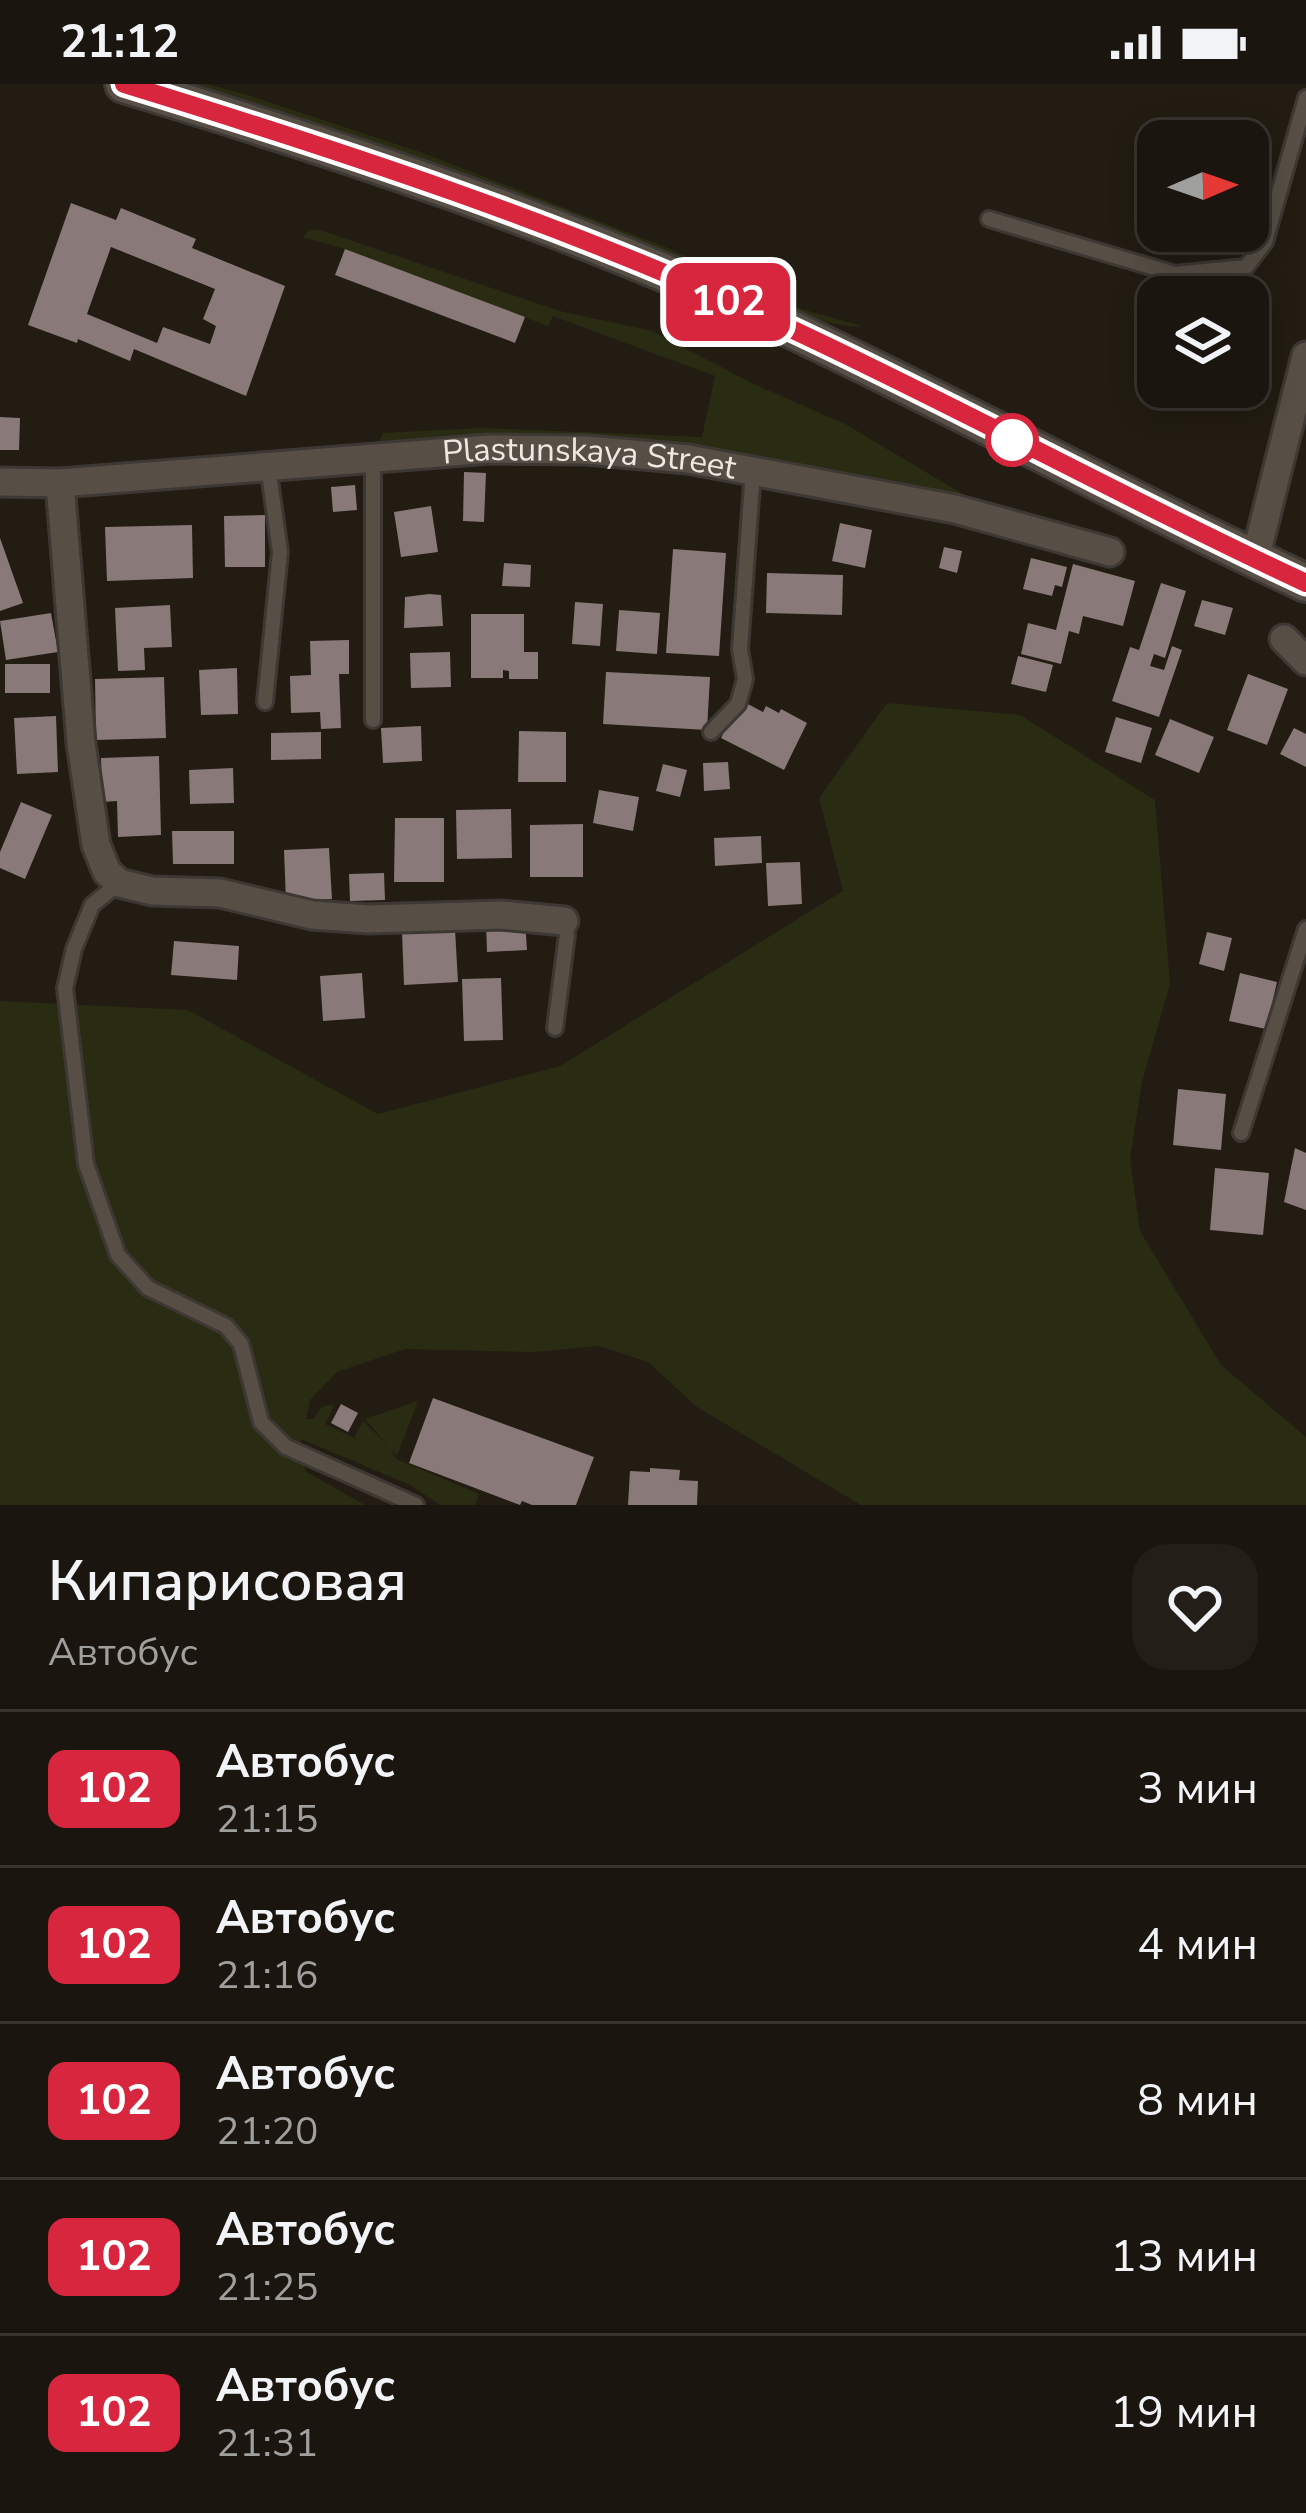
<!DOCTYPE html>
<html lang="ru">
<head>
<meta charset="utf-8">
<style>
  :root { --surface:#1a150e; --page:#231e17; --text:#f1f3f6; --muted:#9f9f9e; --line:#38342e }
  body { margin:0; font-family:"Nunito Sans",sans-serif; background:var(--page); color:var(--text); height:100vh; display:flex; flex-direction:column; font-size:45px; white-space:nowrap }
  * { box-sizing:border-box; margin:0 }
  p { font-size:39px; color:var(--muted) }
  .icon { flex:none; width:66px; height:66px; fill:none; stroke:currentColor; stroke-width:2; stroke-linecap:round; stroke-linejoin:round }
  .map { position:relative; height:1421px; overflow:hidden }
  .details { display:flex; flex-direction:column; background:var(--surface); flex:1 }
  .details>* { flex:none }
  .badge { padding:0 24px; border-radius:18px; font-size:42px; line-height:78px }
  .needle { width:78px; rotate:88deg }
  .tools { position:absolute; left:1137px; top:36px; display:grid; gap:24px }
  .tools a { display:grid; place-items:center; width:132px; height:132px; border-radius:24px; background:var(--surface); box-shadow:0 6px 30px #0003,0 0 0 3px var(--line); font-size:60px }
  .map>.badge { position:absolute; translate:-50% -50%; box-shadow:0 0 0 6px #fff }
  .round { display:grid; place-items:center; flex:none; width:126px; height:126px; border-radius:36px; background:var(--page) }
  .summary { display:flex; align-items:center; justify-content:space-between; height:204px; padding:0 48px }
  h1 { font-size:57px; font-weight:600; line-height:90px }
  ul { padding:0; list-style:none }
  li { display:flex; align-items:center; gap:36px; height:156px; padding:0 48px; border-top:3px solid var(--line) }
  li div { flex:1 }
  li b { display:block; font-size:45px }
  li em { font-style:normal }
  li .badge { min-width:132px; font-weight:700; text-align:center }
  .status { display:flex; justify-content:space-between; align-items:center; height:84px; padding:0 60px; background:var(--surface); direction:ltr }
  .status svg { height:33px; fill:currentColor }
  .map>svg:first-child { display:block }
  .green { fill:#292c13 }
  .building { fill:#897978; fill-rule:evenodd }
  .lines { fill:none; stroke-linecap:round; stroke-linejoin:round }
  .service-casing { stroke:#3d3833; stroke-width:20 }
  .minor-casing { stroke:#3d3833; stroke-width:33 }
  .secondary-casing { stroke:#3d3833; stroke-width:42 }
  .service { stroke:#574f45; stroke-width:14 }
  .minor { stroke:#574f45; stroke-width:27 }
  .secondary { stroke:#574f45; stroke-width:36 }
  .line-casing { stroke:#fff; stroke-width:27 }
  .line { stroke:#d7263d; stroke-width:18 }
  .stop-dot { fill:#fff; stroke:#d7263d; stroke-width:6 }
  .labels { text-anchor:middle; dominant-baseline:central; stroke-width:10; stroke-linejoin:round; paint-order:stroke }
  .street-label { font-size:33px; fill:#eeeae3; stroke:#221c12 }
</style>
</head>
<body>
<div class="status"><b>21:12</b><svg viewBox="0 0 49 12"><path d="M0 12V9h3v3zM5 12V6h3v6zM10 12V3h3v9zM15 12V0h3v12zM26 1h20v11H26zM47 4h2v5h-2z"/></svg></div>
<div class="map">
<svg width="1306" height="1421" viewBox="0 0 1306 1421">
  <rect width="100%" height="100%" fill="#221c12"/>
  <g class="green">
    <path d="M192 0H207L244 10 423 69 663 162 791 222 862 242C806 246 704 183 649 162 499 102 348 45 192 0Z"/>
    <path d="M310 146H320L560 227 652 247 754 300 847 341 961 409 962 413 768 378 383 364 378 360 383 349 482 344 702 353 715 292 553 232 548 242 345 165 302 153Z"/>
    <path d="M887 619 1020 631 1155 716 1170 900 1142 998 1130 1075 1140 1147 1221 1281 1306 1353V1421H861L697 1323 648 1278 599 1262 534 1268 405 1265 337 1288 310 1316 306 1335H314C319 1326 322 1319 334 1322L325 1340 354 1354 363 1337 390 1364 365 1335 418 1317 397 1372 390 1364 396 1375 479 1410 475 1421H440L410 1401 301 1355 305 1387 365 1421H0V917L188 926 378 1030 560 982 843 807 819 714Z"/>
  </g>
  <g class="building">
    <path d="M71 119 116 136 121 124 196 155 192 164 285 202 246 312 134 265 130 277 78 255 77 259 28 241ZM111 163 215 205 203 235 216 242 210 260 163 243 157 259 87 230Z"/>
    <path d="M345 165 525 233 515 259 335 191Z"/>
    <path d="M0 333 20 334 19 366H0Z"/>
    <path d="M464 388 486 389 484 438 463 437Z"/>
    <path d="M355 401 357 426 333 428 331 403Z"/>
    <path d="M431 422 438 468 401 473 394 428Z"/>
    <path d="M265 431V483H225L224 432Z"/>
    <path d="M840 439 872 446 865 484 832 477Z"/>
    <path d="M192 441 193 494 107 497 105 443Z"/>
    <path d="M0 454 23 519 0 527Z"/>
    <path d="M944 463 962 467 957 489 939 484Z"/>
    <path d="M673 465 726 469 719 572 666 569Z"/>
    <path d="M1031 474 1067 483 1062 503 1055 501 1052 512 1023 505Z"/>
    <path d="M504 479 531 481 530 503 502 502Z"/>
    <path d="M1073 480 1135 497 1123 542 1083 532 1079 550 1069 547 1061 580 1021 570 1028 539 1056 546Z"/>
    <path d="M767 489 843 491 842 531 766 529Z"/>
    <path d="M1161 499 1186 507 1165 574 1154 570 1150 582 1164 586 1172 562 1182 566 1159 633 1112 617 1130 563 1139 566Z"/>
    <path d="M429 510 441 511 443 542 404 544 405 513Z"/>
    <path d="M1202 516 1233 524 1225 551 1194 542Z"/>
    <path d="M575 518 603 520 600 562 572 560Z"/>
    <path d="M170 521 172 563 144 564 145 586 118 587 115 524Z"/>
    <path d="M619 526 660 529 657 570 616 567Z"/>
    <path d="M51 529 58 568 6 576 0 537Z"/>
    <path d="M471 530H524V568H538V595H509V587L503 586V594H471Z"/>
    <path d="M349 556V590H339L341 644 321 645 320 628 291 629 290 592 311 591 310 557Z"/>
    <path d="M450 568 451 603 411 604 410 569Z"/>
    <path d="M1018 572 1053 581 1046 608 1011 600Z"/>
    <rect x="5" y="580" width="45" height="29"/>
    <path d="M237 584 238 630 201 631 199 586Z"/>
    <path d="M606 588 710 593 707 646 603 640Z"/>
    <path d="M1248 590 1288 605 1267 661 1227 646Z"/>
    <path d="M164 593 166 654 96 656 95 595Z"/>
    <path d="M744 618 763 628 766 622 779 629 781 625 807 639 784 686 721 654 737 622Z"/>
    <path d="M56 632 58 688 17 690 14 634Z"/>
    <path d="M1116 633 1152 644 1141 679 1105 668Z"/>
    <path d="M1170 635 1214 653 1199 689 1155 671Z"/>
    <path d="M421 642 422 677 383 679 381 644Z"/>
    <path d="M1294 644 1306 650V683L1280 670Z"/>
    <path d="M519 647 566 648V698H518Z"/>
    <path d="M321 648V675L271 676V649Z"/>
    <path d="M159 672 161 751 118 753 117 717 102 718 101 674Z"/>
    <path d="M728 678 730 705 704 707 703 679Z"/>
    <path d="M663 680 687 686 680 713 656 707Z"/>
    <path d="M233 684 234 719 190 720 189 686Z"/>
    <path d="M599 706 639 713 633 747 593 739Z"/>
    <path d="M21 718 52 731 25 795 0 784V768Z"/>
    <path d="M511 725 512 774 457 775 456 726Z"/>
    <path d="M395 734H444V798H394Z"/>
    <path d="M583 740V793H530V741Z"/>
    <path d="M172 747H234V780H173Z"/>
    <path d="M761 752 762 779 715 782 714 754Z"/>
    <path d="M329 764 332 815 286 818 284 766Z"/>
    <path d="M800 778 802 820 768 822 766 779Z"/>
    <path d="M384 789 385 816 350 817 349 790Z"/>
    <path d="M525 837 527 866 487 868 486 839Z"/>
    <path d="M455 845 458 898 404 901 402 848Z"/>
    <path d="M1207 848 1232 854 1224 887 1199 880Z"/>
    <path d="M174 857 239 862 237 896 171 891Z"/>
    <path d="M362 889 365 934 323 937 320 892Z"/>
    <path d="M1240 889 1277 898 1266 945 1229 937Z"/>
    <path d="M501 894 503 956 464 957 462 895Z"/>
    <path d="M1178 1005 1226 1010 1221 1066 1173 1061Z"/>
    <path d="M1295 1064 1306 1069V1126L1284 1118Z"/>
    <path d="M1215 1084 1269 1089 1263 1151 1210 1146Z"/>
    <path d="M433 1314 594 1373 576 1421H532L522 1417 520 1421 409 1379Z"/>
    <path d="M341 1320 358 1329 348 1348 331 1339Z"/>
    <path d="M650 1384 680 1386 679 1396 698 1397 697 1421H628L630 1387 650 1388Z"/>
  </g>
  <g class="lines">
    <defs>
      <g id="service">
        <path d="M989 135 1175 190 1246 183 1265 158 1306 14"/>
        <path d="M373 373V636"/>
        <path d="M265 618 280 468 268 382"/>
        <path d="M711 648 738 620 745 595 740 565 753 386"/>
        <path d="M119 799 92 821 74 865 65 904 86 1080 118 1171 148 1204 226 1242 241 1260 261 1338 286 1363 416 1421"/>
        <path d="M555 944 567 851 564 837"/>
        <path d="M1241 1049 1306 845"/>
      </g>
      <g id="minor">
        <path id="s1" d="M0 398 60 399 489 365 587 366 688 375 955 425 1110 468"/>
        <path d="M60 399 81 659 96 761 107 788 119 799 152 807 220 809 312 831 368 835 501 831 564 837"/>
        <path d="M1255 475 1306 272"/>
        <path d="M1284 555 1306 577"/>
      </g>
      <path id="secondary" d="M124 0C345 67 565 140 774 237 953 321 1127 416 1306 499"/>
    </defs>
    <use href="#service" class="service-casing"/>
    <use href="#minor" class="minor-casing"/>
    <use href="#secondary" class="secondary-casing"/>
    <use href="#service" class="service"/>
    <use href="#minor" class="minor"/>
    <use href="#secondary" class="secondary"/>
  </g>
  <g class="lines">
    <defs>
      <path id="line" d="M124 0C345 68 564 140 774 237 954 320 1127 416 1306 499"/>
    </defs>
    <use href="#line" class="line-casing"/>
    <use href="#line" class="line"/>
  </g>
  <circle class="stop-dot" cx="1012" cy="356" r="24"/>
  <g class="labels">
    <g class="street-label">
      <text stroke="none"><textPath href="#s1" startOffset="591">Plastunskaya Street</textPath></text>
    </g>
  </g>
</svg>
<div class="tools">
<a><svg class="needle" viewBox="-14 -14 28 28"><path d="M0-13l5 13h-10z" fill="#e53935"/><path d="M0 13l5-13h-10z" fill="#9f9f9e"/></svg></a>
<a><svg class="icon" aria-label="layers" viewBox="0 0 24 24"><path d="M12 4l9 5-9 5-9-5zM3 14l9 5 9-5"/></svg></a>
</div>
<b class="badge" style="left:728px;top:218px;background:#d7263d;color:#fff">102</b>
</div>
<section class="details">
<div class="summary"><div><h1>Кипарисовая</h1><p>Автобус</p></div><a class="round"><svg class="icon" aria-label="heart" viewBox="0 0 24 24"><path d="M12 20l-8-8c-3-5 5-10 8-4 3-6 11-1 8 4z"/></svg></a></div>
<ul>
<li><span class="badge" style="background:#d7263d;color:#fff">102</span><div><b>Автобус</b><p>21:15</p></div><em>3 мин</em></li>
<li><span class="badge" style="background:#d7263d;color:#fff">102</span><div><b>Автобус</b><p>21:16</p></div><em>4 мин</em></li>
<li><span class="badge" style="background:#d7263d;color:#fff">102</span><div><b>Автобус</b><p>21:20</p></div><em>8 мин</em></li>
<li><span class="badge" style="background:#d7263d;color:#fff">102</span><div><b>Автобус</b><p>21:25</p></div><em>13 мин</em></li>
<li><span class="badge" style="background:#d7263d;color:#fff">102</span><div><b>Автобус</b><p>21:31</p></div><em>19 мин</em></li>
</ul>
</section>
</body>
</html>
